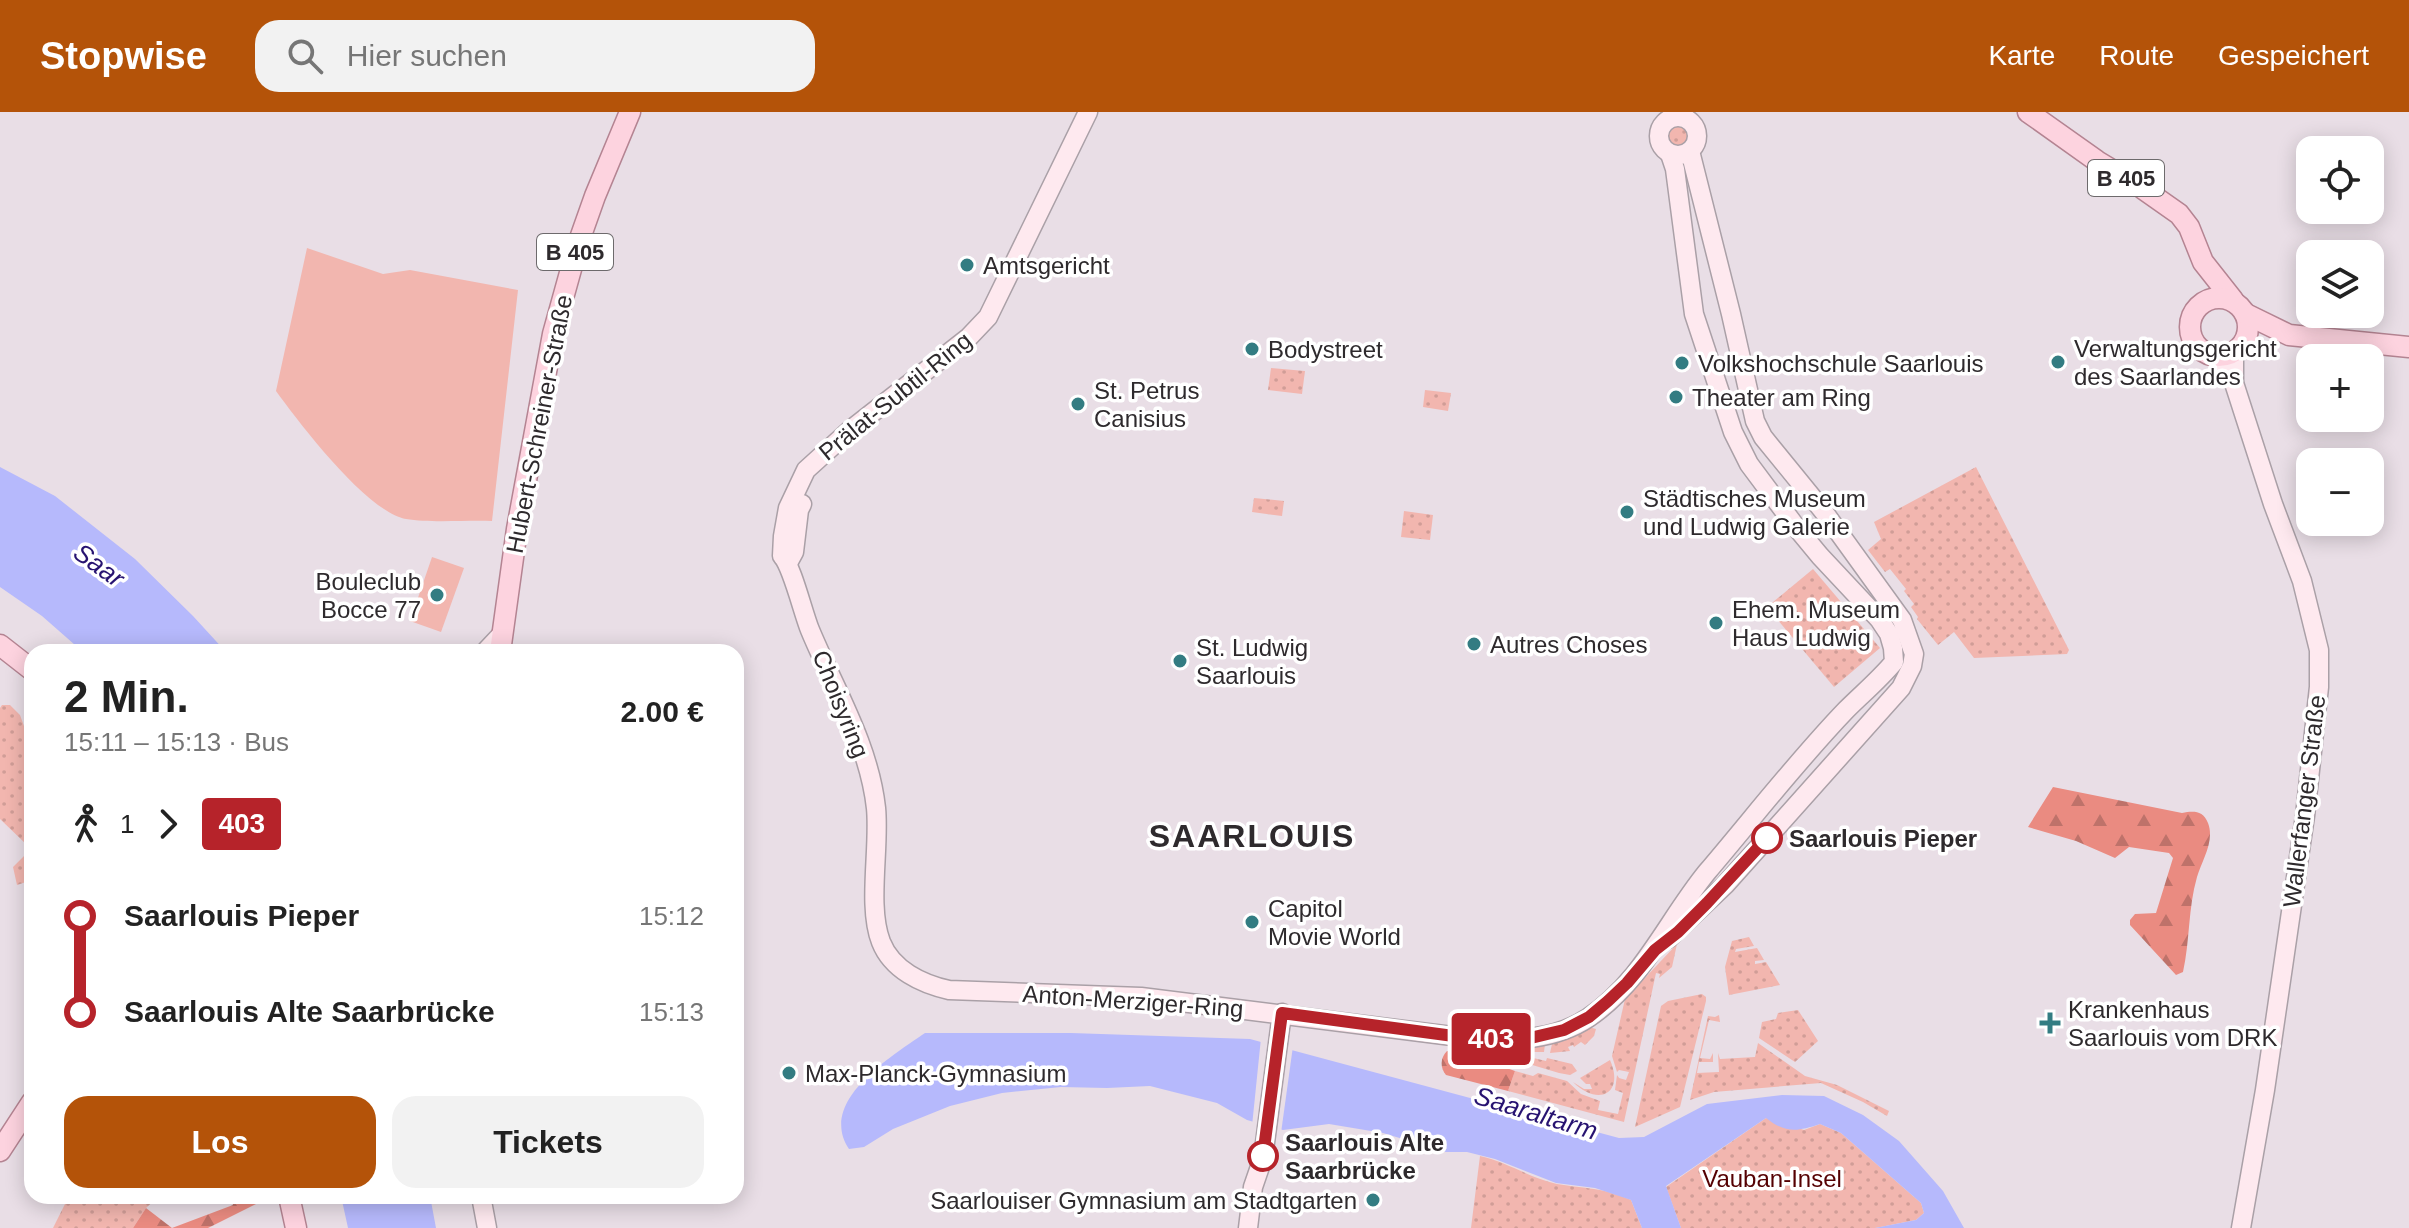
<!DOCTYPE html>
<html lang="de">
<head>
<meta charset="utf-8">
<style>
  :root { --surface:#fff; --page:#f2f2f2; --text:#222; --muted:#767676; --accent:#b45309 }
  body { margin:0; font-family:Helvetica,sans-serif; background:var(--page); color:var(--text); height:100vh; display:flex; flex-direction:column; font-size:30px; white-space:nowrap }
  * { box-sizing:border-box; margin:0 }
  p { font-size:26px; color:var(--muted) }
  .icon { flex:none; width:44px; height:44px; fill:none; stroke:currentColor; stroke-width:2; stroke-linecap:round; stroke-linejoin:round }
  .map { position:relative; flex:1; overflow:hidden }
  .sheet { position:absolute; left:24px; top:532px; width:720px; height:560px; display:flex; flex-direction:column; background:var(--surface); border-radius:24px; box-shadow:0 4px 20px #0003 }
  .sheet>* { flex:none }
  .badge { padding:0 16px; border-radius:6px; font-size:28px; line-height:52px }
  .controls { position:absolute; left:2296px; top:24px; display:grid; gap:16px }
  .controls a { display:grid; place-items:center; width:88px; height:88px; border-radius:16px; background:var(--surface); box-shadow:0 4px 20px #0003; font-size:40px }
  .map>.badge { position:absolute; translate:-50% -50%; box-shadow:0 0 0 4px #fff }
  .legs { display:flex; align-items:center; gap:12px; height:88px; padding:0 40px; font-size:26px }
  .legs p { margin-inline-start:auto }
  .headline { display:flex; align-items:center; justify-content:space-between; height:136px; padding:0 40px }
  h1 { font-size:44px; font-weight:800; line-height:60px }
  .cta { display:flex; gap:16px; margin-top:auto; padding:16px 40px }
  .cta a { flex:1; height:92px; border-radius:24px; background:var(--accent); color:#fff; font-size:32px; font-weight:800; line-height:92px; text-align:center }
  .cta a+a { background:var(--page); color:var(--text) }
  ul { padding:0 40px; list-style:none }
  li { display:flex; align-items:center; gap:28px; height:96px; font-size:30px }
  li i { display:grid; place-items:center; width:12px; height:100%; margin:0 10px; background:currentColor }
  li i::after { content:''; width:20px; height:20px; margin:-10px; border:6px solid; border-radius:50%; background:var(--surface) }
  li p { margin-inline-start:auto }
  li:first-child i { background:linear-gradient(#0000 50%,currentColor 0) }
  li:last-child i { background:linear-gradient(currentColor 50%,#0000 0) }
  header { display:flex; align-items:center; gap:48px; box-sizing:border-box; height:112px; padding:0 40px; background:var(--accent); color:#fff }
  header strong { font-size:38px }
  nav { display:flex; gap:44px; margin-inline-start:auto; font-size:28px }
  .search { width:560px; height:72px; background:var(--page); display:flex; align-items:center; gap:20px; box-sizing:border-box; padding:0 28px; border-radius:24px; color:var(--muted); font-size:30px }
  .map>svg:first-child { display:block }
  .grass { fill:url(#grass-dots) }
  .forest { fill:url(#forest-firs) }
  .garden { fill:#f2b6af }
  .water { fill:#b6b9fc }
  .pier { fill:#e9dee6 }
  .lines { fill:none; stroke-linecap:round; stroke-linejoin:round }
  .secondary-casing { stroke:#aaa0a7; stroke-width:21 }
  .primary-casing { stroke:#b48492; stroke-width:23 }
  .secondary { stroke:#fee9ef; stroke-width:18 }
  .primary { stroke:#fdd3df; stroke-width:20 }
  .line-1-casing { stroke:#fff; stroke-width:18 }
  .line-1 { stroke:#b6232a; stroke-width:12 }
  .poi-dot { fill:#337c82; stroke:#fff; stroke-width:3 }
  .stop-1-dot { fill:#fff; stroke:#b6232a; stroke-width:4 }
  .labels { text-anchor:middle; dominant-baseline:central; stroke-width:7; stroke-linejoin:round; paint-order:stroke }
  .shield { fill:#fff; stroke:#6d6a6c; stroke-width:2 }
  .shield-label { font-size:22px; font-weight:bold; fill:#2e2a2d }
  .poi-label { font-size:24px; fill:#2e2a2d; stroke:#fff; text-anchor:start }
  .street-label { font-size:24px; fill:#2e2a2d; stroke:#fff }
  .stop-label { font-size:24px; font-weight:bold; fill:#2e2a2d; stroke:#fff; text-anchor:start }
  .park-label { font-size:24px; fill:#550002; stroke:#fff }
  .water-label { font-size:26px; font-style:italic; fill:#271371; stroke:#fff }
  .district-label { font-size:32px; font-weight:bold; letter-spacing:2px; fill:#2e2a2d; stroke:#fff }
</style>
</head>
<body>
<header>
<strong>Stopwise</strong>
<div class="search"><svg class="icon" aria-label="search" viewBox="0 0 24 24"><circle cx="10" cy="10" r="6"/><path d="M15 15l6 6"/></svg>Hier suchen</div>
<nav><a>Karte</a><a>Route</a><a>Gespeichert</a></nav>
</header>
<div class="map">
<svg width="2409" height="1116" viewBox="0 0 2409 1116">
  <defs>
    <pattern id="grass-dots" width="8" height="8" patternUnits="userSpaceOnUse" patternTransform="scale(2)"><rect width="8" height="8" fill="#f2b6af"/><path d="M2 2h.1M6 6h.1" fill="none" stroke="#d09d97" stroke-width="1.8" stroke-linecap="round"/></pattern>
    <pattern id="forest-firs" width="22" height="20" patternUnits="userSpaceOnUse" patternTransform="scale(2)"><rect width="22" height="20" fill="#ea8b81"/><path d="M5 1l3.5 6h-7zM16 11l3.5 6h-7z" fill="#be726a"/></pattern>
  </defs>
  <rect width="100%" height="100%" fill="#e9dee6"/>
  <g class="grass">
    <circle cx="1678" cy="24" r="12"/>
    <path d="M1271 256 1305 259 1302 282 1268 278Z"/>
    <path d="M1425 278 1451 281 1448 299 1423 295Z"/>
    <path d="M1976 355 2069 538 2067 542 1974 546 1954 520 1938 533 1917 507 1918 505 1911 495 1914 492 1904 479 1906 477 1890 457 1885 460 1868 438 1881 427 1874 410Z"/>
    <path d="M1254 386 1284 389 1282 404 1252 400Z"/>
    <path d="M1404 399 1433 403 1430 428 1401 425Z"/>
    <path d="M1813 457 1880 536 1834 575 1767 495Z"/>
    <path d="M2 593H10L20 603 29 628V670L32 686V768L17 773 13 755 25 743 28 734 0 707V596Z"/>
    <path d="M1749 825 1754 834 1736 837 1735 840 1757 836 1764 848 1755 849V852L1766 850 1780 873 1729 883 1725 855 1732 829Z"/>
    <path d="M1677 832 1672 855 1659 866 1660 862 1656 861 1624 1010 1508 979 1515 959 1533 964 1538 961 1567 969 1581 982 1600 989 1598 998 1618 1002 1623 981 1615 978 1617 963 1619 966 1626 968 1629 960 1619 958 1617 960 1612 944 1625 887Z"/>
    <path d="M1702 882 1706 885V889L1680 995 1635 1015 1661 894 1668 889Z"/>
    <path d="M1798 898 1818 929 1795 950 1759 926 1762 910 1776 907 1778 901Z"/>
    <path d="M1719 903 1720 910 1709 908 1700 946 1710 947 1713 941V950H1699L1697 961 1719 960 1718 941 1720 947 1755 945 1758 931 1805 964 1837 973 1889 999 1887 1004 1863 990 1821 971 1714 980 1690 988 1708 904 1715 905Z"/>
    <path d="M1589 915 1596 917 1594 924 1585 933 1581 930 1574 935 1573 933 1568 935 1570 939 1550 941 1552 932 1573 925Z"/>
    <path d="M1545 932 1544 940H1525V944L1546 949 1547 946 1572 952 1577 959 1570 963 1559 961 1482 938H1513Z"/>
    <path d="M1610 948C1625 982 1598 995 1573 970L1584 977H1592L1590 972H1586L1580 966Z"/>
    <path d="M1766 1006 1804 1018 1820 1012 1841 1021 1921 1091 1924 1101 1916 1108 1875 1116H1681L1666 1075Z"/>
    <path d="M1480 1044C1507 1050 1530 1066 1557 1072 1586 1077 1602 1075 1631 1088L1642 1116H1471Z"/>
    <path d="M69 1084H159L146 1096 133 1116H53Z"/>
  </g>
  <g class="forest">
    <path d="M2053 675 2182 701C2193 699 2203 698 2208 711 2215 729 2202 748 2197 765 2188 796 2190 829 2183 860L2176 863 2130 813V808L2135 802 2156 801 2173 746 2169 741 2129 735 2115 746 2076 729 2028 715Z"/>
    <path d="M1447 939 1464 941 1515 959 1508 979 1446 963C1440 956 1440 946 1447 939Z"/>
    <path d="M230 1084H272L208 1116H133L146 1096 172 1116 233 1093Z"/>
  </g>
  <g class="garden">
    <path d="M307 136 383 162 410 158 518 178 492 409C467 408 429 411 406 407 367 400 300 312 276 279Z"/>
    <path d="M432 445 464 456 441 520 410 509Z"/>
  </g>
  <g class="water">
    <path d="M0 355 55 384 135 447 193 504 226 540H83L42 504 0 475Z"/>
    <path d="M925 921H1071L1250 927 1619 1026 1644 1025 1707 992 1782 983 1824 984 1863 1003 1899 1029 1943 1079 1964 1116H1875L1916 1108 1924 1101 1921 1091 1841 1021 1820 1012C1797 1020 1785 1021 1766 1006L1666 1074 1681 1116H1642L1631 1088 1595 1076 1556 1071 1495 1047 1467 1040H1446L1383 1021 1329 1012 1283 1018 1247 1008 1217 991 1150 974 1107 976 1061 975 1002 981 950 994 893 1017 864 1035 849 1037C817 989 892 944 925 921Z"/>
    <path d="M341 1084H430L436 1116H348Z"/>
  </g>
  <path class="pier" d="M1261 926 1293 934 1281 1021 1252 1014Z"/>
  <g class="lines">
    <defs>
      <g id="secondary">
        <path d="M1088 0 988 205 969 225 849 319 806 358 788 396 783 424 782 444C792 454 803 501 810 518 834 576 869 632 876 696 880 736 867 794 881 830 892 858 922 872 949 878L1141 885 1476 927C1514 929 1555 928 1588 906 1642 870 1667 809 1707 760 1753 706 1797 649 1846 598 1862 582 1879 568 1894 550L1893 536 1889 522 1879 507 1820 444 1796 415 1749 352 1733 320 1694 202 1675 57 1670 42"/>
        <circle cx="1678" cy="24" r="19"/>
        <path d="M2234 241V271L2273 392 2302 469 2319 538V575L2305 704 2265 978 2241 1116"/>
        <path d="M2216 244 2234 271"/>
        <path d="M788 451 794 440 799 398 802 392"/>
        <path d="M485 540 502 522"/>
        <path d="M1668 827 1725 773 1901 576 1912 554 1914 542 1902 508 1824 400 1763 325 1755 309 1731 202 1690 39"/>
        <path d="M481 1084 487 1116"/>
        <path d="M1248 1116 1253 1075 1263 1046 1282 901"/>
      </g>
      <g id="primary">
        <path d="M2028 0 2097 49 2142 76 2179 102 2189 115 2203 150 2233 188"/>
        <circle cx="2219" cy="215" r="29"/>
        <path d="M2246 202 2289 223 2409 235"/>
        <path d="M0 533 32 558"/>
        <path d="M500 540 517 417 553 222 578 132 595 84 630 0"/>
        <path d="M0 1039 32 990"/>
        <path d="M289 1084 296 1116"/>
      </g>
    </defs>
    <use href="#secondary" class="secondary-casing"/>
    <use href="#primary" class="primary-casing"/>
    <use href="#secondary" class="secondary"/>
    <use href="#primary" class="primary"/>
  </g>
  <g class="lines">
    <defs>
      <path id="line-1" d="M1263 1044 1282 901 1476 927 1522 928 1564 918 1589 905 1608 889 1627 871 1655 838 1678 820 1707 791 1767 726"/>
    </defs>
    <use href="#line-1" class="line-1-casing"/>
    <use href="#line-1" class="line-1"/>
  </g>
  <g class="poi-dot">
    <circle cx="967" cy="153" r="8"/>
    <circle cx="1252" cy="237" r="8"/>
    <circle cx="2058" cy="250" r="8"/>
    <circle cx="1682" cy="251" r="8"/>
    <circle cx="1676" cy="285" r="8"/>
    <circle cx="1078" cy="292" r="8"/>
    <circle cx="1627" cy="400" r="8"/>
    <circle cx="437" cy="483" r="8"/>
    <circle cx="1716" cy="511" r="8"/>
    <circle cx="1474" cy="532" r="8"/>
    <circle cx="1180" cy="549" r="8"/>
    <circle cx="1252" cy="810" r="8"/>
    <path d="M2046 899h8v8h8v8h-8v8h-8v-8h-8v-8h8z"/>
    <circle cx="789" cy="961" r="8"/>
    <circle cx="1373" cy="1088" r="8"/>
  </g>
  <g class="stop-1-dot">
    <circle cx="1767" cy="726" r="14"/>
    <circle cx="1263" cy="1044" r="14"/>
  </g>
  <g class="labels">
    <g class="shield">
      <rect x="2088" y="48" width="76" height="36" rx="6"/>
      <rect x="537" y="122" width="76" height="36" rx="6"/>
    </g>
    <g class="shield-label">
      <text x="2126" y="66">B 405</text>
      <text x="575" y="140">B 405</text>
    </g>
    <g class="poi-label">
      <text x="983" y="153">Amtsgericht</text>
      <text x="2074" y="236">Verwaltungsgericht<tspan x="2074" dy="28">des Saarlandes</tspan></text>
      <text x="1268" y="237">Bodystreet</text>
      <text x="1698" y="251">Volkshochschule Saarlouis</text>
      <text x="1094" y="278">St. Petrus<tspan x="1094" dy="28">Canisius</tspan></text>
      <text x="1692" y="285">Theater am Ring</text>
      <text x="1643" y="386">Städtisches Museum<tspan x="1643" dy="28">und Ludwig Galerie</tspan></text>
      <text x="421" y="469" text-anchor="end">Bouleclub<tspan x="421" dy="28">Bocce 77</tspan></text>
      <text x="1732" y="497">Ehem. Museum<tspan x="1732" dy="28">Haus Ludwig</tspan></text>
      <text x="1490" y="532">Autres Choses</text>
      <text x="1196" y="535">St. Ludwig<tspan x="1196" dy="28">Saarlouis</tspan></text>
      <text x="1268" y="796">Capitol<tspan x="1268" dy="28">Movie World</tspan></text>
      <text x="2068" y="897">Krankenhaus<tspan x="2068" dy="28">Saarlouis vom DRK</tspan></text>
      <text x="805" y="961">Max-Planck-Gymnasium</text>
      <text x="1357" y="1088" text-anchor="end">Saarlouiser Gymnasium am Stadtgarten</text>
    </g>
    <g class="street-label">
      <text transform="translate(895 284) rotate(-39)">Prälat-Subtil-Ring</text>
      <text transform="translate(539 312) rotate(-79)">Hubert-Schreiner-Straße</text>
      <text transform="translate(841 592) rotate(68)">Choisyring</text>
      <text transform="translate(2304 689) rotate(-83)">Wallerfanger Straße</text>
      <text transform="translate(1133 889) rotate(4)">Anton-Merziger-Ring</text>
    </g>
    <g class="stop-label">
      <text x="1789" y="726">Saarlouis Pieper</text>
      <text x="1285" y="1030">Saarlouis Alte<tspan x="1285" dy="28">Saarbrücke</tspan></text>
    </g>
    <g class="park-label">
      <text x="1772" y="1066">Vauban-Insel</text>
    </g>
    <g class="water-label">
      <text transform="translate(99 453) rotate(36)">Saar</text>
      <text transform="translate(1536 1001) rotate(17)">Saaraltarm</text>
    </g>
    <g class="district-label">
      <text x="1252" y="724">SAARLOUIS</text>
    </g>
  </g>
</svg>
<div class="controls">
<a><svg class="icon" aria-label="locate" viewBox="0 0 24 24"><circle cx="12" cy="12" r="6"/><path d="M12 2v4M12 18v4M2 12h4M18 12h4"/></svg></a>
<a><svg class="icon" aria-label="layers" viewBox="0 0 24 24"><path d="M12 4l9 5-9 5-9-5zM3 14l9 5 9-5"/></svg></a>
<a>+</a>
<a>−</a>
</div>
<b class="badge" style="left:1491px;top:927px;background:#b6232a;color:#fff">403</b>
<section class="sheet">
<div class="headline"><div><h1>2 Min.</h1><p>15:11 – 15:13 · Bus</p></div><b>2.00 €</b></div>
<div class="legs"><svg class="icon" aria-label="walk" viewBox="0 0 24 24"><circle cx="13" cy="4" r="2"/><path d="M13 8l-2 6 4 7M11 14l-3 7M7 12l3-4h3l4 4"/></svg>1<svg class="icon" aria-label="forward" viewBox="0 0 24 24"><path d="M9 5l7 7-7 7"/></svg><b class="badge" style="background:#b6232a;color:#fff">403</b></div>
<ul>
<li><i style="color:#b6232a"></i><b>Saarlouis Pieper</b><p>15:12</p></li>
<li><i style="color:#b6232a"></i><b>Saarlouis Alte Saarbrücke</b><p>15:13</p></li>
</ul>
<div class="cta"><a>Los</a><a>Tickets</a></div>
</section>
</div>
</body>
</html>
